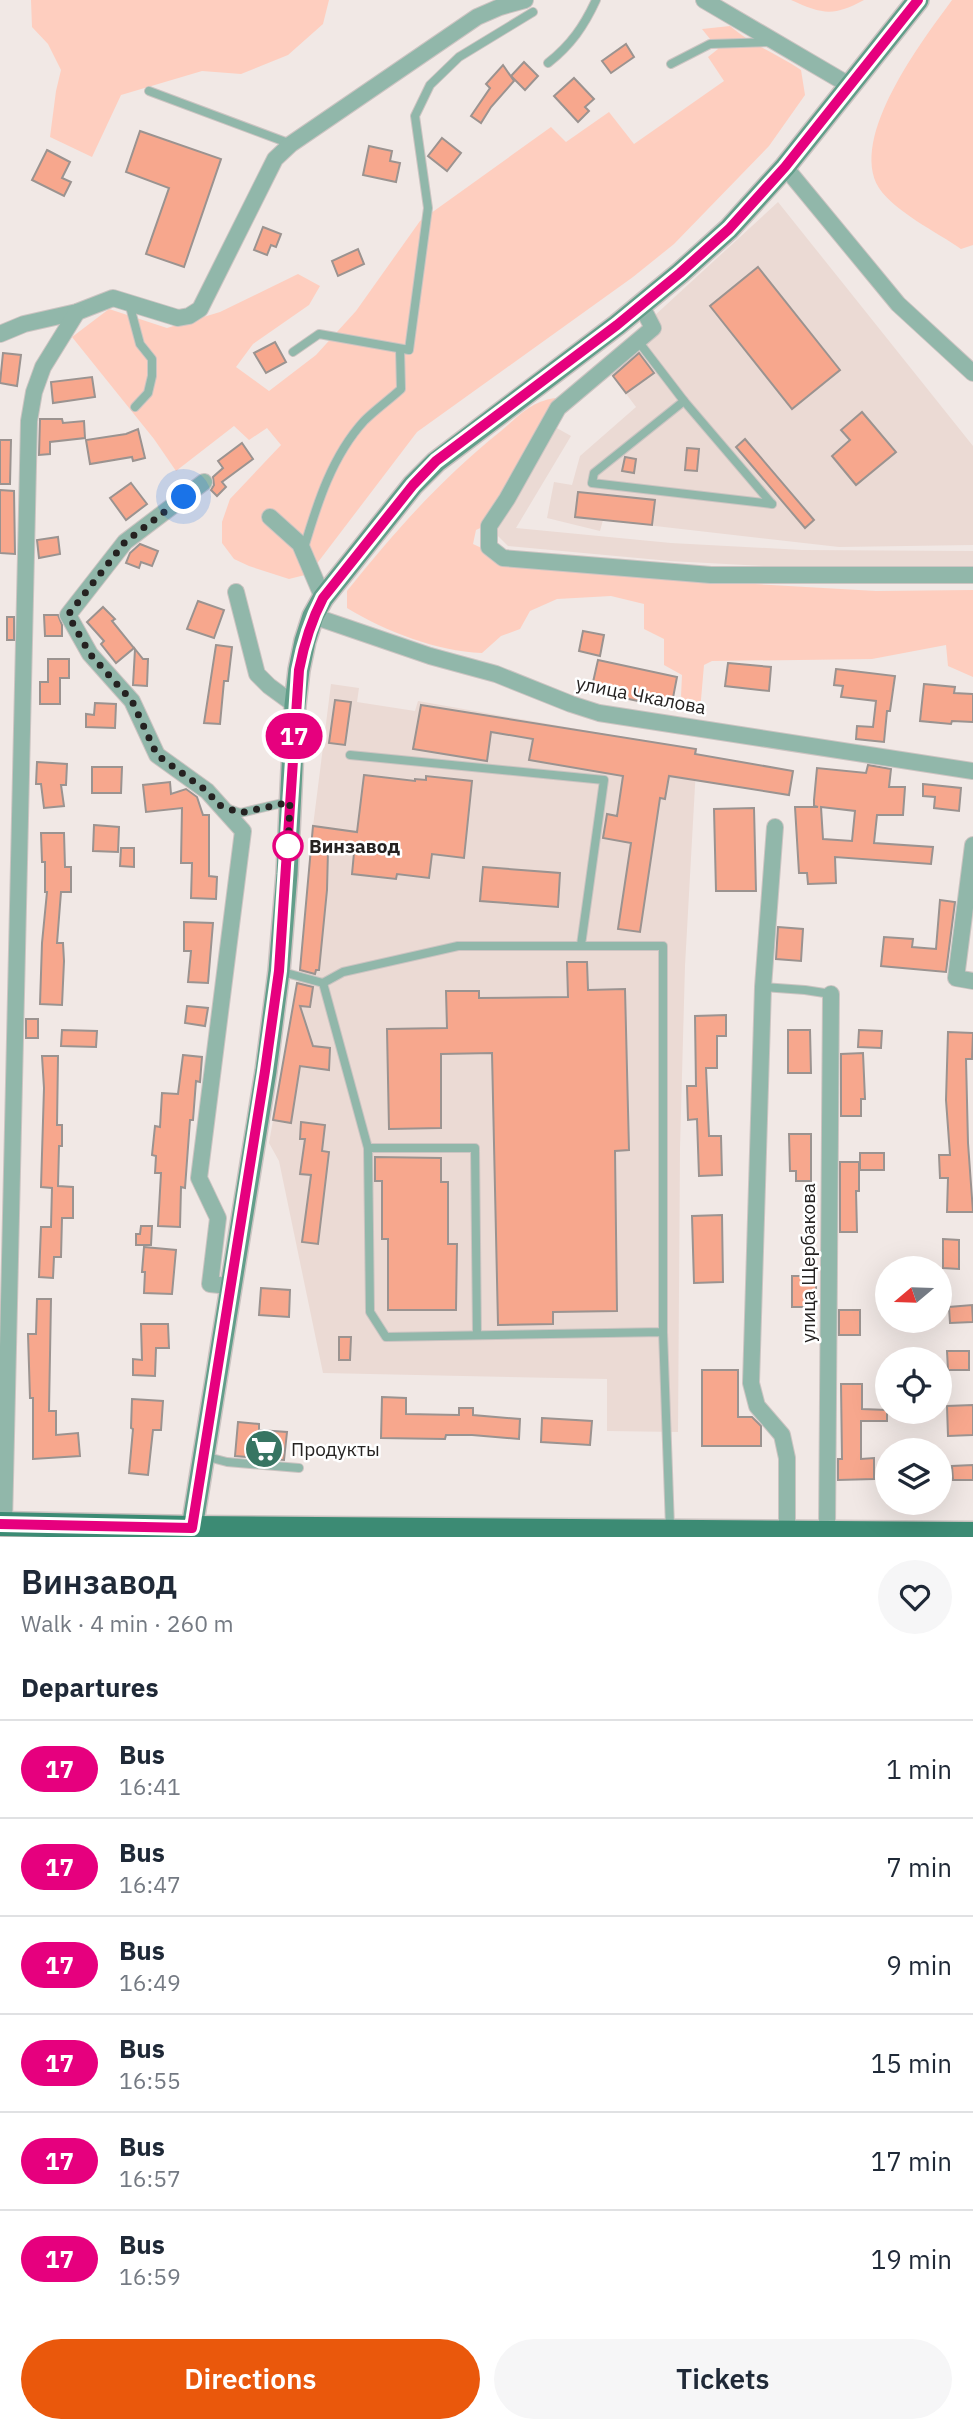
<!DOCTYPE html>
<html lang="en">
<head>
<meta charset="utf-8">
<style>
  :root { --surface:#fff; --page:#f6f6f7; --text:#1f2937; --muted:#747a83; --line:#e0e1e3; --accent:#ea580c }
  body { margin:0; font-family:"IBM Plex Sans",sans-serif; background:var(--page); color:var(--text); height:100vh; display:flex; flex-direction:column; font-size:26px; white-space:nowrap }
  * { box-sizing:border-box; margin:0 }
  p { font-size:23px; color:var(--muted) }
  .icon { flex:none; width:38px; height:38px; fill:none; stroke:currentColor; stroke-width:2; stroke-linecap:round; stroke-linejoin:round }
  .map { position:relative; height:1537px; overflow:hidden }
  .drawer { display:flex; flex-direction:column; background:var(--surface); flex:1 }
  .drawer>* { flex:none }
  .badge { padding:0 14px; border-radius:23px; font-size:24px; line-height:46px }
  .needle { width:46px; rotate:251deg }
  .tools { position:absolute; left:875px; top:1256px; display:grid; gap:14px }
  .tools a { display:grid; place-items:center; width:77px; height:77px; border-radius:50%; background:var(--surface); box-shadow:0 7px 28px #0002; font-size:35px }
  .you { position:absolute; width:35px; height:35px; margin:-18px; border:5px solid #fff; border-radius:50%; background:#1a73e8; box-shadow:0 0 0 10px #1a73e833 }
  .map>.badge { position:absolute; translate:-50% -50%; box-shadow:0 0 0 4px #fff }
  h2 { padding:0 21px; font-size:26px; line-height:63px }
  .round { display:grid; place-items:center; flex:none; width:74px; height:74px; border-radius:37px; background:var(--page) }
  .overview { display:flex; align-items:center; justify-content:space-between; height:119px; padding:0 21px }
  h1 { font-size:33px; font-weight:600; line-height:52px }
  .primary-button { display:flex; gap:14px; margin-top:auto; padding:14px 21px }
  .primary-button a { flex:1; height:80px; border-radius:42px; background:var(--accent); color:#fff; font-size:28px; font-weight:600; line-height:80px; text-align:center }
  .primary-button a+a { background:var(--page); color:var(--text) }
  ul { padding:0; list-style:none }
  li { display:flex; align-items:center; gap:21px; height:98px; padding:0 21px; border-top:2px solid var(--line) }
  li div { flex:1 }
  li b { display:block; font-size:26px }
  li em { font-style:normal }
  li .badge { min-width:77px; font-weight:700; text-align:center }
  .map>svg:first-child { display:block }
  .built { fill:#ebdad4 }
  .green { fill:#fecebf }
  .building { fill:#f7a78d; stroke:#9b9390; stroke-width:2; fill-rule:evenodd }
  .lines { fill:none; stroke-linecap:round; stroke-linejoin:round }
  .lane-casing { stroke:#ccc4c2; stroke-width:10 }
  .street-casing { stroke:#ccc4c2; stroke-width:18 }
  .secondary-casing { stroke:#ccc4c2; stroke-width:24 }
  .primary-casing { stroke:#ccc4c2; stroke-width:27 }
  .lane { stroke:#91b7aa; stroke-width:8 }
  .street { stroke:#91b7aa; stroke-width:16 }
  .secondary { stroke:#629e8a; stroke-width:21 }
  .primary { stroke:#3c8b74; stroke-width:24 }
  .line-casing { stroke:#fff; stroke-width:16 }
  .line { stroke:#e6007e; stroke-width:10 }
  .walk { stroke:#252221; stroke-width:7; stroke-dasharray:0 12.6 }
  .stop-dot { fill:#fff; stroke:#e6007e; stroke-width:3.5 }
  .labels { text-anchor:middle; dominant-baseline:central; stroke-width:5; stroke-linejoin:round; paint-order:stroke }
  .street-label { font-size:19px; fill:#252221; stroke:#fff }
  .stop-label { font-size:19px; font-weight:bold; fill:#252221; stroke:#fff; text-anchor:start }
  .poi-label { font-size:19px; fill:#252221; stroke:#fff; text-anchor:start }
</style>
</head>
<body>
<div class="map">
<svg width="973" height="1537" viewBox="0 0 973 1537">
  <rect width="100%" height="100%" fill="#f1e8e5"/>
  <g class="built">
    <path d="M778 202 973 446V545L839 547 603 520 600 531 547 518 554 482 572 485 580 456 636 407 609 371 653 317Z"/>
    <path d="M555 427 571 436 516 528 671 543 802 550 973 551V568H801L670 561 508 546 495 533Z"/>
    <path d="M331 684 359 688 357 702 415 711 418 701 697 750 685 966 680 1148 678 1432 607 1431V1379L323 1373 279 1161 269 1143 300 968 313 826Z"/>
  </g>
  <g class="green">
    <path d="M31 0H329L323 24 288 55 241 74 202 71 121 95 92 157 50 137 56 91 61 70 48 44 32 27Z"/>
    <path d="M791 0H864C833 17 822 14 791 0Z"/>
    <path d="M952 0H973V245L961 249C937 232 895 212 879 188 848 137 923 40 952 0Z"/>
    <path d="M730 26C752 45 777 54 801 70L805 95 769 146 674 244 633 277 417 432 309 574 289 579 249 566 234 559 222 543V522L230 499 281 445 267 428 249 440 234 426 176 471 154 439 72 337 109 309 167 328 220 312 298 274 320 286 309 305 253 344 236 367 269 391 316 355 356 311 420 221 551 127 566 142 609 112 634 144 724 81 708 57 718 49 702 29Z"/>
    <path d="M555 398 558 408 491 523 476 530 473 544 503 558 720 582 876 591 973 590V677L948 666 946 645 872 659 712 661 704 665 700 711 689 713 681 696 682 675 664 665V639L644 629V604L611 596 557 599 530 611 520 629 501 636 482 653C436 651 387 632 347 608V591C396 530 440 480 501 431 520 415 530 402 555 398Z"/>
  </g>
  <g class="building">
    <path d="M626 44 634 57 611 73 602 61Z"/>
    <path d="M524 62 538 76 525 90 511 76Z"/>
    <path d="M503 65 514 81 491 107 481 123 471 116 490 88 486 84Z"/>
    <path d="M574 78 594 99 585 107 589 111 578 122 554 96Z"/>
    <path d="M140 131 221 159 184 267 146 254 169 188 126 172Z"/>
    <path d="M442 138 461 153 447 171 428 156Z"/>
    <path d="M369 146 392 151 390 161 400 163 396 182 363 175Z"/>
    <path d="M47 150 70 162 62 178 71 182 64 196 32 180Z"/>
    <path d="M263 227 281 234 276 247 271 245 267 255 254 250Z"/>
    <path d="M358 249 364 264 338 276 332 261Z"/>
    <path d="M758 267 840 370 792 409 710 306Z"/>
    <path d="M275 342 286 362 266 373 254 353Z"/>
    <path d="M3 353 21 355 17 386 0 383Z"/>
    <path d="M639 353 654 373 626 393 613 376Z"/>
    <path d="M92 377 95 397 53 403 51 382Z"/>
    <path d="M862 412 896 452 856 485 832 456 850 440 841 430Z"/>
    <path d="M40 419H62L63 423 84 421 85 438 50 442V454L39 455Z"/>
    <path d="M138 429 145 458 133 461 132 457 90 464 86 440 126 434Z"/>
    <path d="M745 439 814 520 805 528 736 447Z"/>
    <path d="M0 440H11L10 484H0Z"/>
    <path d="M242 443 253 459 222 482 226 487 217 496 211 490 214 485 213 477 223 468 218 461Z"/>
    <path d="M687 448 699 449 697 471 685 470Z"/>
    <path d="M625 457 636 459 634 473 622 471Z"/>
    <path d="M131 483 147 504 126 520 110 498Z"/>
    <path d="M0 490 14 491 15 554 0 553Z"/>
    <path d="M578 492 655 500 652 525 575 517Z"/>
    <path d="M58 537 60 554 39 558 37 540Z"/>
    <path d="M140 544 158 551 152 566 141 562 139 568 126 563 130 553Z"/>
    <path d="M198 601 224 610 214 638 187 629Z"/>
    <path d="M103 607 115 619 112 621 134 648 116 663 101 644 104 641 87 622Z"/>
    <path d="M44 615H58L62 625V636H45Z"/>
    <rect x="7" y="617" width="7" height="23"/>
    <path d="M583 631 604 635 600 656 579 651Z"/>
    <path d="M216 645 232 647 228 681H224L220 724 204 723Z"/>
    <path d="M135 649 143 659H148L147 686 133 685Z"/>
    <path d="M48 659H69V678H60V704H40V682H48Z"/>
    <path d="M598 660 677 677 671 708 591 691Z"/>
    <path d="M728 663 771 667 769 691 725 686Z"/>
    <path d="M836 669 895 676 890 711H887L884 742 856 739 857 726 873 727 876 701 841 697 843 686 834 685Z"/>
    <path d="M924 684 955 687 954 693 973 694V722L952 721 951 724 920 721Z"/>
    <path d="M335 700 351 702 345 745 329 743Z"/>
    <path d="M95 703 116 704 115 728 86 727V714L94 715Z"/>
    <path d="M421 705 696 749 695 754 793 771 789 795 669 776 665 799 660 798 640 932 618 929 631 843 603 838 607 814 617 816 623 776 529 760 533 739 491 732 487 761 413 749Z"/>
    <path d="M37 762 67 764 66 785H61L64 806 44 808 41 784H36Z"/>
    <path d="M868 765 891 769 889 787H905L903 815H877L874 843 933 847 931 864 835 857 836 883 808 884 807 873H799L795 807H818L814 806V800L817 768 866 773ZM821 807 855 811 852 841 823 839Z"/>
    <path d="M92 767H122L121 793H92Z"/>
    <path d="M364 775 415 781V779L426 780V776L472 781 464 858 432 854 429 878 397 874 396 879 352 874 354 853 328 850 327 890 319 970H316L315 974 300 970 313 826 357 832Z"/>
    <path d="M170 782 171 794 186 789 197 797 203 815H209V876L217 877 216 899 191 898 192 863H181L182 808 146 812 143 785Z"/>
    <path d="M923 784 961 788 959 811 934 808 935 797 923 796Z"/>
    <path d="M754 808 756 891H716L714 809Z"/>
    <path d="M94 825 119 827 118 852 93 851Z"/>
    <path d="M41 833H64L65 867H71V892H61L57 943H63L64 961 62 1005 40 1004 42 943 47 892H45V862H42Z"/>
    <path d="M121 848H134V867L120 866Z"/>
    <path d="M483 867 560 873 558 907 480 901Z"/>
    <path d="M940 900 955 902 946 972 881 966 884 937 913 939 912 947 936 949Z"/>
    <path d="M184 922 213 923 208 983 188 982 191 951H184Z"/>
    <path d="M778 927 803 929 801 961 776 959Z"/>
    <path d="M567 962H587L588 990 625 989 629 1150 615 1151 617 1311 553 1312V1324L498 1325 492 1053 441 1054V1128L389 1129 387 1029 447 1028 446 991H479V998L568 997Z"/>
    <path d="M297 983 313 987 310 1007 300 1006 313 1046 330 1048 329 1070 300 1066 291 1123 273 1120Z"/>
    <path d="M187 1006 208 1008 205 1026 185 1023Z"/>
    <path d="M726 1015V1036H717V1068H706L709 1136H721L722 1175 699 1176 697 1119 688 1120 687 1086H696L695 1016Z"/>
    <rect x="26" y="1019" width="12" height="19"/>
    <path d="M62 1030 97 1031 96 1047 61 1046Z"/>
    <path d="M788 1030H810L811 1073H788Z"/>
    <path d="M859 1030 882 1031 881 1048 858 1047Z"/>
    <path d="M948 1032 973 1033 972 1059H966L968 1143 973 1212H947L948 1178H940L939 1155H950L946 1100Z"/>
    <path d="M863 1053 865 1099H861V1116H841V1054Z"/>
    <path d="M183 1055 202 1057 200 1082 196 1081 193 1120H190L185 1188 181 1187 180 1227 158 1226 161 1173H155L156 1156 152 1155 155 1126 160 1127 162 1093 178 1094Z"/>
    <path d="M42 1056H58L57 1125H62V1146H59L58 1186 73 1187V1218H62L61 1257H54L53 1278 39 1277 41 1227H51L52 1188 41 1187 44 1088Z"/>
    <path d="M301 1122 325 1125 322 1151 329 1152 318 1244 302 1242 311 1175 300 1174 305 1139H300Z"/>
    <path d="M789 1134H811V1181H796V1171H790Z"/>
    <rect x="860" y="1153" width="24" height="17"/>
    <path d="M375 1157 441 1158V1182H448V1244H457L456 1310H388V1239H382V1181H375Z"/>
    <path d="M840 1162H859V1191H856L857 1232H840Z"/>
    <path d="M722 1215 723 1282 694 1283 692 1216Z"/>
    <path d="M141 1226H152L151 1245H136V1234H140Z"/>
    <path d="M943 1239 959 1240V1269L943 1268Z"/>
    <path d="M144 1247 176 1250 172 1294 144 1293 145 1272H142Z"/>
    <rect x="792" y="1276" width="24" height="31"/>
    <path d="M261 1288 290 1290 289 1317 259 1315Z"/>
    <path d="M37 1299H51L49 1411H56V1435L78 1433 80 1456 33 1459V1398H30L28 1334H36Z"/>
    <path d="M972 1305 973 1322 950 1323 949 1307Z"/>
    <rect x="839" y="1310" width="21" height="25"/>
    <path d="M141 1324H168L169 1348H156L155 1376 133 1375V1359L142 1360Z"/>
    <path d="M339 1337H351L350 1360H339Z"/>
    <path d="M947 1351H969V1370H948Z"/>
    <path d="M702 1370H738V1417H752L761 1426V1446H702Z"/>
    <path d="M841 1384H862V1409L887 1410V1421H861V1459L874 1458V1479L838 1480V1459H842Z"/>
    <path d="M382 1397 406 1398V1414L459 1415V1408H473V1415L520 1419 519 1439 472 1435H446L445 1439 381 1438Z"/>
    <path d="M132 1399 163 1401 161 1430H153L148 1475 129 1473 133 1429 131 1428Z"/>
    <path d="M973 1405V1435L948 1436 947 1406Z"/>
    <path d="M542 1418 592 1421 590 1445 541 1442Z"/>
    <path d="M238 1422 259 1424V1430L287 1432 284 1460 235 1456Z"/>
    <path d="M973 1465V1480H953L952 1466Z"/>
  </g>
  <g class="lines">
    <defs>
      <g id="lane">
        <path d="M548 63C571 45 584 26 596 0"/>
        <path d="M671 64 710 44 771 42"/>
        <path d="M149 91 291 144"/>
        <path d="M129 303 140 344 152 359V376L148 393 135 407"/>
        <path d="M638 341 684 401 772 504"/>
        <path d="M293 352 319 334 409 350 428 208 415 116 430 85 459 57 533 12"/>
        <path d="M684 401 594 473 592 483 772 504"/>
        <path d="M304 548C317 504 332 456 364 421 375 410 389 400 401 389L400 349"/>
        <path d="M350 755 604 780 581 945"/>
        <path d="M229 809 240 813 287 802"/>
        <path d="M279 971 323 983"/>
        <path d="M763 987 805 990 831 994"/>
        <path d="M368 1148H475L477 1335"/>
        <path d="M663 1332 386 1337 370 1312 368 1148 323 983 343 972 458 946H663V1332L670 1527"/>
        <path d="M204 1456 227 1462 299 1468"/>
      </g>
      <g id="street">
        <path d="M704 0 849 85"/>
        <path d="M785 167 898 304 973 373"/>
        <path d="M641 305 653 328 558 408 507 499 489 526V547L503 558 711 575H973"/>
        <path d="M0 334 24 324 77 312 113 298 178 318 189 316 200 309 275 159 291 144 477 17 500 7 525 0"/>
        <path d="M204 482 125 542 68 615 90 654 132 701 157 755 207 791 243 831 199 1178 218 1218 210 1284 229 1286"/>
        <path d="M270 517 300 544 323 598"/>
        <path d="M236 592 257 674 269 686 295 705"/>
        <path d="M313 616 430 656 496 674 571 704 599 713 973 771"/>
        <path d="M775 827 763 987 751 1383 757 1406 782 1435 787 1458V1532"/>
        <path d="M973 845 956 978 973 981"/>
        <path d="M4 1524 29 421 34 392 43 367 77 312"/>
        <path d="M827 1533 831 994"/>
      </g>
      <path id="secondary" d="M192 1528 266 1071 279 971 287 874 295 705 299 670 305 641 313 616 323 598 413 485 436 462 617 325 680 273 729 229 785 167 918 0"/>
      <path id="primary" d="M0 1524 192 1528 973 1534"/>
    </defs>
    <use href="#lane" class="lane-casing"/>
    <use href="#street" class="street-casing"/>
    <use href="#secondary" class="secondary-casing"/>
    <use href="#primary" class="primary-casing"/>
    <use href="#lane" class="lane"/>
    <use href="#street" class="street"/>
    <use href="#secondary" class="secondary"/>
    <use href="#primary" class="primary"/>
  </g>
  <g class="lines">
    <defs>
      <path id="line" d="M0 1524 192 1528 265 1071 279 971 299 670C304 644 311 621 323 598L413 485 436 461 617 325 680 273 729 229 785 167 918 0"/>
    </defs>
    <use href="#line" class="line-casing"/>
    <use href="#line" class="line"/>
    <path class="walk" d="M184 497 125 542 68 615 90 654 132 701 157 755 207 791 219 805 240 813 290 802 288 850V846"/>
  </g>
  <defs>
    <symbol id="supermarket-disc" viewBox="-11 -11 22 22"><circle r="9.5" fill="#377562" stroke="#fff"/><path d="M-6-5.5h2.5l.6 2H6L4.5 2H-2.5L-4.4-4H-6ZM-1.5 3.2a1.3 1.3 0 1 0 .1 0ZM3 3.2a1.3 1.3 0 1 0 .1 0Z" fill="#fff"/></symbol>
  </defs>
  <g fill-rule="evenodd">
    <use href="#supermarket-disc" x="242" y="1427" width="44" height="44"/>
  </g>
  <circle class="stop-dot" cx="288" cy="846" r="14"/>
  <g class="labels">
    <g class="street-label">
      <text transform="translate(641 695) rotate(11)">улица Чкалова</text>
      <text transform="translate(808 1263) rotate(-90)">улица Щербакова</text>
    </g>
    <g class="stop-label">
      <text x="309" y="846">Винзавод</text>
    </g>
    <g class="poi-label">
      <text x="291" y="1449">Продукты</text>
    </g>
  </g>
</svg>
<div class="tools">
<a><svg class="needle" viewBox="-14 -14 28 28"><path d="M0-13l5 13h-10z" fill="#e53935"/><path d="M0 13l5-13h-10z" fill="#747a83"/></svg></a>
<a><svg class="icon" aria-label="locate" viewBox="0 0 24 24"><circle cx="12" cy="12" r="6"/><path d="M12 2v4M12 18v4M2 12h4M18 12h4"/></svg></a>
<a><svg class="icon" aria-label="layers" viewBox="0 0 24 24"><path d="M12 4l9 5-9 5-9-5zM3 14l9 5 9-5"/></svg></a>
</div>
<div class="you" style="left:184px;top:497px"></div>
<b class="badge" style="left:294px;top:736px;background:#e6007e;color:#fff">17</b>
</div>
<section class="drawer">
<div class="overview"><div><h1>Винзавод</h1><p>Walk · 4 min · 260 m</p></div><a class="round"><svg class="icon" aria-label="heart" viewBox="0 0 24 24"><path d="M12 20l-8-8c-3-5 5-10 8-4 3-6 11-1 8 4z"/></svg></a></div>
<h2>Departures</h2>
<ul>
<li><span class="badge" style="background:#e6007e;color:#fff">17</span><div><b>Bus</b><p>16:41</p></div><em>1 min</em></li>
<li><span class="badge" style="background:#e6007e;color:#fff">17</span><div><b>Bus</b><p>16:47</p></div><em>7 min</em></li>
<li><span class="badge" style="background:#e6007e;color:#fff">17</span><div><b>Bus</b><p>16:49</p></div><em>9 min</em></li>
<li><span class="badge" style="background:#e6007e;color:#fff">17</span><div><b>Bus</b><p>16:55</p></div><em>15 min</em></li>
<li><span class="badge" style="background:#e6007e;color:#fff">17</span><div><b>Bus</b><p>16:57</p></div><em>17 min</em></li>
<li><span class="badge" style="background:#e6007e;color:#fff">17</span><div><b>Bus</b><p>16:59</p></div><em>19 min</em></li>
</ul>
<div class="primary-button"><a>Directions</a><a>Tickets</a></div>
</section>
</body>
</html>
